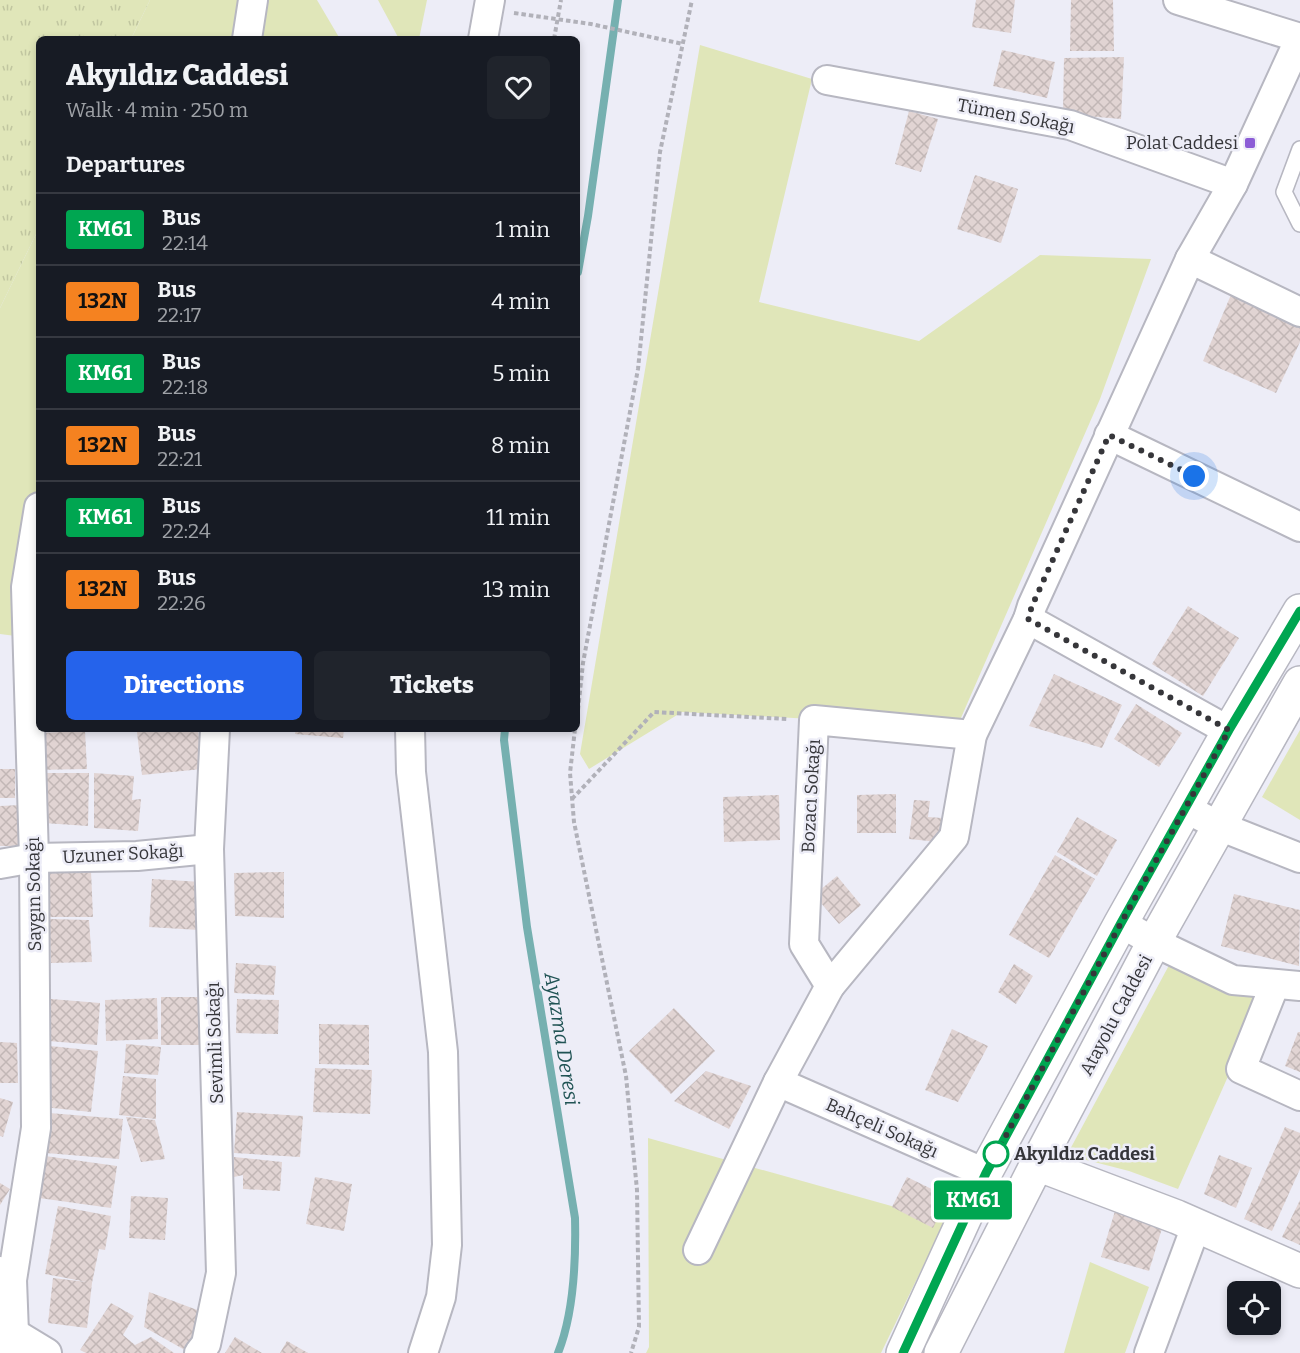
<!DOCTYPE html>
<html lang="en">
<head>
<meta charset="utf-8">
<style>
  :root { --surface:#171b24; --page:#20242c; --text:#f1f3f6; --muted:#9ea1a6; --line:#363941; --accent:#2563eb }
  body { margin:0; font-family:Bitter,serif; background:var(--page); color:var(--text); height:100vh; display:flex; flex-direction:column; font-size:22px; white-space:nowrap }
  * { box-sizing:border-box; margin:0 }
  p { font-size:20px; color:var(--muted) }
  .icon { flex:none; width:33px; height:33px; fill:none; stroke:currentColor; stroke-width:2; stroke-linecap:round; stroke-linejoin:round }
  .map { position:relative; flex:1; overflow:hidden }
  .panel { position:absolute; left:36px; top:36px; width:544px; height:696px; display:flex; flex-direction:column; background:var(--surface); border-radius:9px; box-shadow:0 3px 9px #0003 }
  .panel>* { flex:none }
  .badge { padding:0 12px; border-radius:4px; font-size:21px; line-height:39px }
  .buttons { position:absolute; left:1227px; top:1281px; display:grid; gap:12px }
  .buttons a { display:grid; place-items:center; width:54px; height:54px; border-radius:9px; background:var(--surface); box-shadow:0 3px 9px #0003; font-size:30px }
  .you { position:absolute; width:30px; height:30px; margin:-15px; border:4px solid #fff; border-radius:50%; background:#1a73e8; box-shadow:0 0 0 9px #1a73e833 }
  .map>.badge { position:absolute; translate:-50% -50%; box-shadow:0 0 0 3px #fff }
  h2 { padding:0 30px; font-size:22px; line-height:54px }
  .round { display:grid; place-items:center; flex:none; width:63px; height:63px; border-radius:9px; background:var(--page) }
  .summary { display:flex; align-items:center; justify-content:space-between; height:102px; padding:0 30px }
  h1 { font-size:28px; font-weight:800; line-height:45px }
  .button { display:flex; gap:12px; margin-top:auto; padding:12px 30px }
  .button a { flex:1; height:69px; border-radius:9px; background:var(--accent); color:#fff; font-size:24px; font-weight:800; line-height:69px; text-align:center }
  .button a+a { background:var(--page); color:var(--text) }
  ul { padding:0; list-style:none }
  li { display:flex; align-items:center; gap:18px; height:72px; padding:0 30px; border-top:2px solid var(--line) }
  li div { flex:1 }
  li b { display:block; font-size:22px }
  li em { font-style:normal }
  li .badge { min-width:66px; font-weight:700; text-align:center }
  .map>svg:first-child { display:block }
  .grass { fill:#e0e6b9 }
  .park { fill:url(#park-tufts) }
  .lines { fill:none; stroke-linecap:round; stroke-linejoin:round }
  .stream { stroke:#76b0b0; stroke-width:8 }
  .building { fill:url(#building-cross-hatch) }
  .service-casing { stroke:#b7b7c1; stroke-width:18 }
  .minor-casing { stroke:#b7b7c1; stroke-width:32 }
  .tertiary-casing { stroke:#b7b7c1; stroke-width:36 }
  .primary-casing { stroke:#b7b7c1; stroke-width:36 }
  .path { stroke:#b1b1b9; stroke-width:4; stroke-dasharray:4.5 3; stroke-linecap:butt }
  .service { stroke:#fff; stroke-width:15 }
  .minor { stroke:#fff; stroke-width:28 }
  .tertiary { stroke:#fff; stroke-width:33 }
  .primary { stroke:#fff; stroke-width:33 }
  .line-casing { stroke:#fff; stroke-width:14 }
  .line { stroke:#00a651; stroke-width:9 }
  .walk { stroke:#36363a; stroke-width:6; stroke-dasharray:0 10.8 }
  .poi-dot { fill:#8c5dd6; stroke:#ededf7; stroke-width:2 }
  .stop-dot { fill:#fff; stroke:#00a651; stroke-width:3 }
  .labels { text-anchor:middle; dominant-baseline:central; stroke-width:5; stroke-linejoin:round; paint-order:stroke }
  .street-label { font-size:18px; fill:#36363a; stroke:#ededf7 }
  .poi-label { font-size:18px; fill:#36363a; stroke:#ededf7; text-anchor:end }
  .stop-label { font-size:18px; font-weight:bold; fill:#36363a; stroke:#ededf7; text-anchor:start }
  .water-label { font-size:20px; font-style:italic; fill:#205354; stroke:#ededf7 }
</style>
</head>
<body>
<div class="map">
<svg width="1300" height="1353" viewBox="0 0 1300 1353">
  <defs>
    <pattern id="park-tufts" width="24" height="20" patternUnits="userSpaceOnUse" patternTransform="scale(1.5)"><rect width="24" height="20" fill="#e0e6b9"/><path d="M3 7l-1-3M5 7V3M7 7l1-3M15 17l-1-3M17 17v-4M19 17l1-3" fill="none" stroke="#c1c6a0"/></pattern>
    <pattern id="building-cross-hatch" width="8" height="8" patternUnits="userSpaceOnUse" patternTransform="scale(1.5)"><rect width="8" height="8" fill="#e1d4d3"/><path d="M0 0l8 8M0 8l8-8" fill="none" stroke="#c2b7b6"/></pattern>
  </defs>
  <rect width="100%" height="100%" fill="#ededf7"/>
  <g class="grass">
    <path d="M150 0H317L340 39H131Z"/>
    <path d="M378 0H427L419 39H399Z"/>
    <path d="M700 45 812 79 759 302 919 341 1040 255 1151 259 1100 399 957 727 682 712 589 769 580 754Z"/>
    <path d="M39 228V639L0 634V308Z"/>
    <path d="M1300 730V820L1262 797Z"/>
    <path d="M1174 956 1269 984 1178 1189 1129 1171 1067 1155Z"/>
    <path d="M648 1138 945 1221 881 1353H646L649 1347Z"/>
    <path d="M1090 1262 1149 1287 1125 1353H1064Z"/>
  </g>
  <path class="park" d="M0 0H150L131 39H39V228L0 308Z"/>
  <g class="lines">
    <g class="stream">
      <path d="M578 272 588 216 618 0"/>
      <path d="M505 729 504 740 527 927 575 1218C576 1261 574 1313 558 1353"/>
    </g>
  </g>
  <g class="building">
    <path d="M976 0H1015L1011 33 972 27Z"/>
    <path d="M1071 0H1113L1114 51H1070Z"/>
    <path d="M1002 50 1055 62 1047 98 993 86Z"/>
    <path d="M1124 57 1121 119 1063 114 1064 58Z"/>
    <path d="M909 111 938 119 921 172 895 164Z"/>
    <path d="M975 175 1018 189 1001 243 957 229Z"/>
    <path d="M1233 290 1300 322V342L1276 393 1203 361Z"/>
    <path d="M1188 606 1239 638 1203 696 1152 664Z"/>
    <path d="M1054 674 1122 705 1102 748 1029 726Z"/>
    <path d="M1136 704 1182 733 1159 767 1114 739Z"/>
    <path d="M162 729H198L202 769 142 775 137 732Z"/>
    <path d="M296 729H344L343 738 295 734Z"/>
    <path d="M85 731 87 769 37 770 36 733Z"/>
    <rect x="0" y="769" width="15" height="29"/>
    <path d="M47 773H89L88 826 44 823Z"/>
    <path d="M94 773 134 776 132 800 141 799 138 831 94 828Z"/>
    <path d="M896 794V833H857V795Z"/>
    <path d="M779 795 780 840 724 842 723 797Z"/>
    <path d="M914 800 930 801 928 817 942 818 939 842 909 839Z"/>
    <path d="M20 805V846H0V806Z"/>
    <path d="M1077 817 1117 840 1097 876 1057 852Z"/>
    <path d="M1055 855 1095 879 1049 958 1009 935Z"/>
    <path d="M91 871 93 917H40V872Z"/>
    <path d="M284 872V918L235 916 234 873Z"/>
    <path d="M837 876 861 905 839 924 814 895Z"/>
    <path d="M152 879 202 882 199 930 149 927Z"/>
    <path d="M1234 894 1300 910 1299 966 1221 946Z"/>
    <path d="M49 919 89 920 92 962 51 963Z"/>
    <path d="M236 963 276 966 274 995 234 993Z"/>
    <path d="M1014 964 1033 976 1016 1004 998 992Z"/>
    <path d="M161 997H210L211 1045H161Z"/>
    <path d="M157 998 158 1039 106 1041 105 1000Z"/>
    <path d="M51 999 100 1003 97 1045 48 1041Z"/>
    <path d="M237 999 279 1000 278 1034 236 1033Z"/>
    <path d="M674 1008 715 1051 671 1094 629 1051Z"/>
    <path d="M319 1024 369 1025V1065L319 1064Z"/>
    <path d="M952 1029 988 1046 958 1102 925 1090Z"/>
    <path d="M1298 1032H1300V1072L1285 1066Z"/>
    <path d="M0 1042 17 1043 18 1083H0Z"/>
    <path d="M126 1044 161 1047 158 1075 124 1073Z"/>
    <path d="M50 1046 98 1051 91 1112 43 1107Z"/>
    <path d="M315 1068 372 1070 370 1114 313 1112Z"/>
    <path d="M706 1071 751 1086 729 1129 674 1101Z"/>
    <path d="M123 1076 156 1079V1119L119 1115Z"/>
    <path d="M0 1098 13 1102 3 1137 0 1136Z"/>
    <path d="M237 1112 303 1116 300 1157 234 1153Z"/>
    <path d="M49 1113 123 1119 119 1159 46 1153Z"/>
    <path d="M126 1117 155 1120 165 1159 141 1162Z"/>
    <path d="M1285 1127 1300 1133V1169L1272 1231 1244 1219Z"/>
    <path d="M1219 1155 1252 1168 1236 1208 1204 1194Z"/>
    <path d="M45 1156 117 1166 111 1208 39 1198Z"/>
    <path d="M234 1157 282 1162 280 1191 243 1189V1175L234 1177Z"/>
    <path d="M315 1177 352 1184 344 1231 306 1224Z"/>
    <path d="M907 1177 948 1197 933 1228 892 1207Z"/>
    <path d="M0 1183 10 1189 0 1205Z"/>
    <path d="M131 1196 168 1198 165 1240 129 1238Z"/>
    <path d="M1300 1200V1245L1282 1237Z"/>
    <path d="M58 1206 111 1216 105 1250 99 1249 92 1283 87 1328 48 1323 53 1278 87 1282 45 1274Z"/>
    <path d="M1115 1211 1163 1225 1149 1271 1101 1257Z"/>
    <path d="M149 1292 200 1311 194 1343 183 1349 144 1327Z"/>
    <path d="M111 1303 134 1316 123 1335 135 1345 151 1337 174 1353H86L80 1350Z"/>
    <path d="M235 1337 262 1353H225Z"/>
    <path d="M287 1341 308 1353H280Z"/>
  </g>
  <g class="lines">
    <defs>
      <path id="service" d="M1300 149 1284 192 1300 224"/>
      <g id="minor">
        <path d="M1178 0 1300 38"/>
        <path d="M247 39 253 0"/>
        <path d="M483 39 490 0"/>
        <path d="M827 80 1070 125 1233 184"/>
        <path d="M1190 259 1300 312"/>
        <path d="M1109 435 1300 527"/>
        <path d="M1028 619 1229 731"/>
        <path d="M410 729 411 772 443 1052 447 1245 441 1297 423 1353"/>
        <path d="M1185 808 1219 826 1300 858"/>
        <path d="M0 864 34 858 137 856 209 849"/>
        <path d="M1121 923 1154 942 1233 980 1300 986"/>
        <path d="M1275 984 1241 1069 1300 1096"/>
        <path d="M830 986 804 944 814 720 972 735"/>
        <path d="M778 1082 985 1173"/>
        <path d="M698 1250 778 1082 830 986 954 837 972 735 1028 619 1032 606 1190 259 1233 184 1300 38"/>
        <path d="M0 1271 12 1280 14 1333 8 1353"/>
        <path d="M12 1280 36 1128 34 858 26 587 39 507"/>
        <path d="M14 1333 47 1353"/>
        <path d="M199 1353 206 1344 221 1273 209 849 215 729"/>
        <path d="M1149 1353 1196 1226"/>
      </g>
      <path id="tertiary" d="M1037 1164 1177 1217 1300 1271"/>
      <g id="primary">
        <path d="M903 1353 985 1173 1121 923 1229 731 1300 611"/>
        <path d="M941 1353 1037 1164 1154 942 1300 683"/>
      </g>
    </defs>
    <use href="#service" class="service-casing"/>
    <use href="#minor" class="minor-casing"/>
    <use href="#tertiary" class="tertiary-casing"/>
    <use href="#primary" class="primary-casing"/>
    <g class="path">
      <path d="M514 13 591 24 683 44"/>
      <path d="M554 39 561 0"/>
      <path d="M578 710 583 663 638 369 660 152 692 0"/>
      <path d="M575 729 570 773 574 822 626 1076 637 1190 639 1327 631 1353"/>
      <path d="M572 799 654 712 787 719"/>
    </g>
    <use href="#service" class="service"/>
    <use href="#minor" class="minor"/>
    <use href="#tertiary" class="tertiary"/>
    <use href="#primary" class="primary"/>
  </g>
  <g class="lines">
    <defs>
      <path id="line" d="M903 1353 986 1173 1121 923 1229 730 1300 611"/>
    </defs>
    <use href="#line" class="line-casing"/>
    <use href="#line" class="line"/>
    <path class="walk" d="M996 1154 1121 923 1229 730 1028 619 1032 606 1109 435 1194 476"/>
  </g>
  <rect class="poi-dot" x="1244" y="137" width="12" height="12" rx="3"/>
  <circle class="stop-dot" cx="996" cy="1154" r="12"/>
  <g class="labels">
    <g class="street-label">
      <text transform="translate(1016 116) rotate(11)">Tümen Sokağı</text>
      <text transform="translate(811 796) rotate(-87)">Bozacı Sokağı</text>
      <text transform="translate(123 854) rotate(-3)">Uzuner Sokağı</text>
      <text transform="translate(34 894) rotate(-91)">Saygın Sokağı</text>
      <text transform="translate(1116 1015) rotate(-62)">Atayolu Caddesi</text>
      <text transform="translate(215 1043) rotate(-92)">Sevimli Sokağı</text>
      <text transform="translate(882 1128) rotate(24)">Bahçeli Sokağı</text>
    </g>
    <g class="poi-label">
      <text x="1238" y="143">Polat Caddesi</text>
    </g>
    <g class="stop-label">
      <text x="1014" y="1154">Akyıldız Caddesi</text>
    </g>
    <g class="water-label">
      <text transform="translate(562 1039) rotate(81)">Ayazma Deresi</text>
    </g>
  </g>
</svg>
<div class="buttons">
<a><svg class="icon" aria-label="locate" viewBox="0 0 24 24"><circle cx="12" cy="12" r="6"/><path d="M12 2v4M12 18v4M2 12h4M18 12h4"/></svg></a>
</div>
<div class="you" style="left:1194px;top:476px"></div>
<b class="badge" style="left:973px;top:1200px;background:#00a651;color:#fff">KM61</b>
<section class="panel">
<div class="summary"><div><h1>Akyıldız Caddesi</h1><p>Walk · 4 min · 250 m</p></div><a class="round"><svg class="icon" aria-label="heart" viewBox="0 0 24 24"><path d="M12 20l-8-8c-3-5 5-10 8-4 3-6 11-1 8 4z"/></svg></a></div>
<h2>Departures</h2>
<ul>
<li><span class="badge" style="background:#00a651;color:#fff">KM61</span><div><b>Bus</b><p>22:14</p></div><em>1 min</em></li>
<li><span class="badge" style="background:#f58220;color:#111">132N</span><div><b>Bus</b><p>22:17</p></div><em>4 min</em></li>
<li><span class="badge" style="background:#00a651;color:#fff">KM61</span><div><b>Bus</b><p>22:18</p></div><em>5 min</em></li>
<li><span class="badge" style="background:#f58220;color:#111">132N</span><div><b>Bus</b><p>22:21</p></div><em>8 min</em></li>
<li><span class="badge" style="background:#00a651;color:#fff">KM61</span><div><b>Bus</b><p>22:24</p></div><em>11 min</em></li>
<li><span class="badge" style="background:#f58220;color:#111">132N</span><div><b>Bus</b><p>22:26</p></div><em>13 min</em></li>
</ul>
<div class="button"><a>Directions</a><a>Tickets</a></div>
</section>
</div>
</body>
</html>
